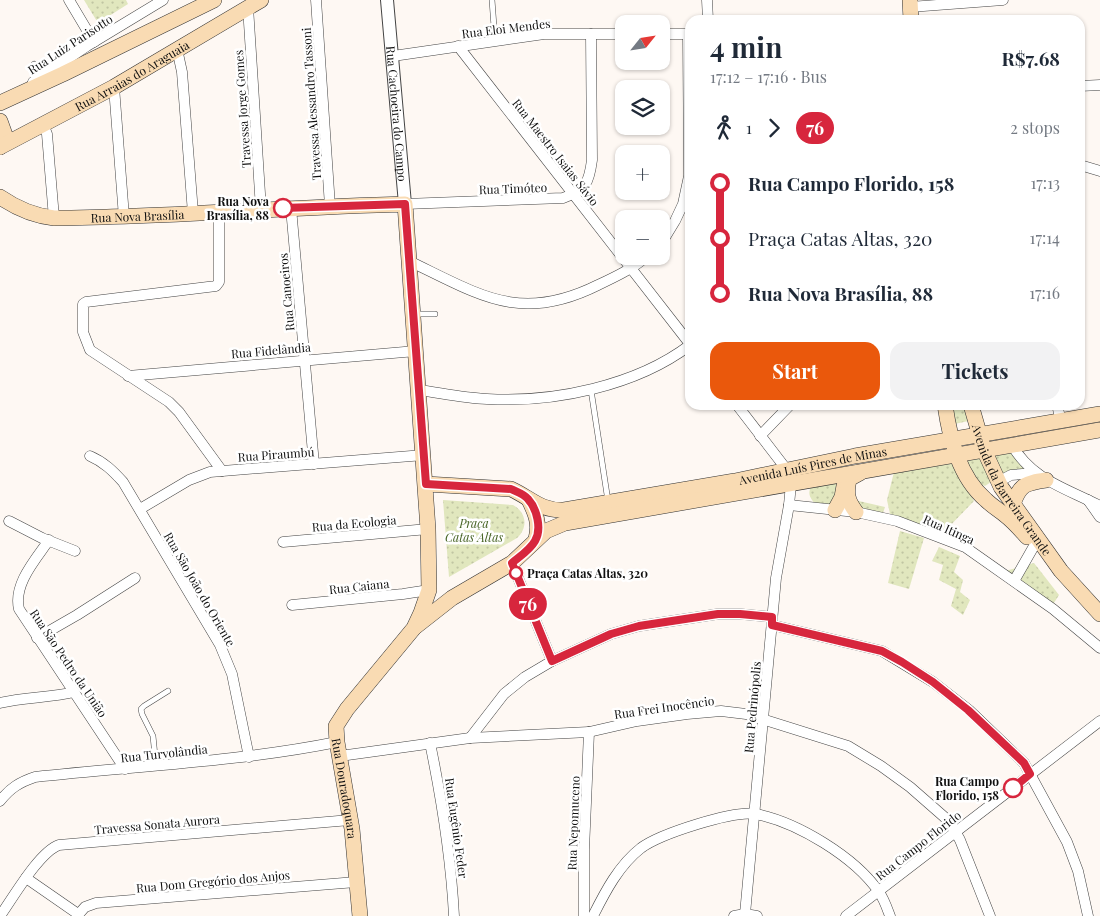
<!DOCTYPE html>
<html lang="en">
<head>
<meta charset="utf-8">
<style>
  :root { --surface:#fff; --page:#f2f2f3; --text:#1f2937; --muted:#747a83; --accent:#ea580c }
  body { margin:0; font-family:"Playfair Display",serif; background:var(--page); color:var(--text); height:100vh; display:flex; flex-direction:column; font-size:19px; white-space:nowrap }
  * { box-sizing:border-box; margin:0 }
  p { font-size:16px; color:var(--muted) }
  .icon { flex:none; width:28px; height:28px; fill:none; stroke:currentColor; stroke-width:2; stroke-linecap:round; stroke-linejoin:round }
  .map { position:relative; flex:1; overflow:hidden }
  .details { position:absolute; left:685px; top:15px; width:400px; height:395px; display:flex; flex-direction:column; background:var(--surface); border-radius:15px; box-shadow:0 1px 4px #0004 }
  .details>* { flex:none }
  .badge { padding:0 10px; border-radius:16px; font-size:18px; line-height:32px }
  .needle { width:32px; rotate:60deg }
  .controls { position:absolute; left:615px; top:15px; display:grid; gap:10px }
  .controls a { display:grid; place-items:center; width:55px; height:55px; border-radius:10px; background:var(--surface); box-shadow:0 1px 4px #0004; font-size:25px }
  .map>.badge { position:absolute; translate:-50% -50%; box-shadow:0 0 0 2px #fff }
  .legs { display:flex; align-items:center; gap:8px; height:55px; padding:0 25px; font-size:16px }
  .legs p { margin-inline-start:auto }
  .headline { display:flex; align-items:center; justify-content:space-between; height:85px; padding:0 25px }
  h1 { font-size:28px; font-weight:700; line-height:38px }
  .action { display:flex; gap:10px; margin-top:auto; padding:10px 25px }
  .action a { flex:1; height:58px; border-radius:15px; background:var(--accent); color:#fff; font-size:20px; font-weight:700; line-height:58px; text-align:center }
  .action a+a { background:var(--page); color:var(--text) }
  ul { padding:0 25px; list-style:none }
  li { display:flex; align-items:center; gap:18px; height:55px; font-size:19px }
  li i { display:grid; place-items:center; width:8px; height:100%; margin:0 6px; background:currentColor }
  li i::after { content:''; width:12px; height:12px; margin:-6px; border:4px solid; border-radius:50%; background:var(--surface) }
  li p { margin-inline-start:auto }
  li:first-child i { background:linear-gradient(#0000 50%,currentColor 0) }
  li:last-child i { background:linear-gradient(currentColor 50%,#0000 0) }
  .map>svg:first-child { display:block }
  .green { fill:url(#green-dots) }
  .lines { fill:none; stroke-linecap:round; stroke-linejoin:round }
  .service-casing { stroke:#434343; stroke-width:6 }
  .minor-casing { stroke:#434343; stroke-width:11 }
  .tertiary-casing { stroke:#434343; stroke-width:14 }
  .secondary-casing { stroke:#323232; stroke-width:16 }
  .service { stroke:#fff; stroke-width:5 }
  .minor { stroke:#fff; stroke-width:10 }
  .tertiary { stroke:#fff; stroke-width:12 }
  .secondary { stroke:#f9dbb3; stroke-width:15 }
  .line-1-casing { stroke:#fff; stroke-width:11 }
  .line-1 { stroke:#d7263d; stroke-width:8 }
  .stop-1-dot { fill:#fff; stroke:#d7263d; stroke-width:2.5 }
  .labels { text-anchor:middle; dominant-baseline:central; stroke-width:5; stroke-linejoin:round; paint-order:stroke }
  .street-label { font-size:12px; fill:#101010; stroke:#fff }
  .stop-label { font-size:12px; font-weight:bold; fill:#101010; stroke:#fff; text-anchor:end }
  .park-label { font-size:12px; font-style:italic; fill:#466324; stroke:#fff }
</style>
</head>
<body>
<div class="map">
<svg width="1100" height="916" viewBox="0 0 1100 916">
  <defs>
    <pattern id="green-dots" width="8" height="8" patternUnits="userSpaceOnUse" patternTransform="scale(1.25)"><rect width="8" height="8" fill="#e1e7be"/><path d="M2 2h.1M6 6h.1" fill="none" stroke="#c0c5a2" stroke-width="1.8" stroke-linecap="round"/></pattern>
  </defs>
  <rect width="100%" height="100%" fill="#fef8f3"/>
  <g class="green">
    <path d="M84 0H126L128 4 98 23Z"/>
    <path d="M946 405H969L973 420 950 425Z"/>
    <path d="M1011 449 1027 471 999 476 989 454Z"/>
    <path d="M979 455 994 480 985 486 973 481 963 459Z"/>
    <path d="M953 461 974 501 942 534 890 514 887 500 894 472Z"/>
    <path d="M824 480 840 484 836 506 818 507C810 498 806 494 813 483Z"/>
    <path d="M850 499 885 507 882 516 866 512Z"/>
    <path d="M443 500 513 505C527 513 528 528 517 538L449 577Z"/>
    <path d="M900 531 924 538 909 589 888 583Z"/>
    <path d="M939 547 960 556 954 572 963 580 960 592 970 600 963 615 951 606 956 589 939 580 943 565 932 561Z"/>
    <path d="M1034 563 1059 595 1052 606 1005 571Z"/>
  </g>
  <g class="lines">
    <defs>
      <g id="service">
        <path d="M492 0 495 40"/>
        <path d="M34 64 41 76"/>
        <path d="M413 314H435"/>
        <path d="M591 390 608 501"/>
        <path d="M156 766 153 736 142 714 141 709 144 706 168 691"/>
      </g>
      <g id="minor">
        <path d="M69 0 94 42"/>
        <path d="M316 0 330 206"/>
        <path d="M707 0 708 20"/>
        <path d="M248 7 261 209"/>
        <path d="M910 7 1003 0"/>
        <path d="M661 34H690"/>
        <path d="M458 46 690 344"/>
        <path d="M177 49 182 72 193 213"/>
        <path d="M393 56 544 34H624"/>
        <path d="M33 82 87 46 163 0"/>
        <path d="M1080 86 1100 85"/>
        <path d="M114 87 124 217"/>
        <path d="M43 124 47 134 54 218"/>
        <path d="M1080 165 1100 171"/>
        <path d="M405 204 563 198C586 190 589 183 592 160L591 34"/>
        <path d="M291 208 314 464"/>
        <path d="M219 212V282L216 286 86 302 83 304V332L90 350 169 402 179 412 222 471"/>
        <path d="M661 244 675 221 683 204 689 176 688 34"/>
        <path d="M409 261C480 295 520 324 598 285 615 277 634 268 647 256"/>
        <path d="M128 376 416 351"/>
        <path d="M419 390C441 393 464 398 487 399 553 403 636 386 690 345"/>
        <path d="M737 405 787 470 791 484 789 505 776 578 745 914"/>
        <path d="M1057 405 1061 421"/>
        <path d="M760 436 790 405"/>
        <path d="M1012 445C1032 480 1066 488 1100 506"/>
        <path d="M90 456C104 462 113 471 123 482L220 645 232 674 249 757"/>
        <path d="M998 482 1011 475 1035 473"/>
        <path d="M1088 500 1100 517"/>
        <path d="M789 505 856 512 897 521 965 547 1053 609 1100 648"/>
        <path d="M140 509 189 480 210 472 424 455"/>
        <path d="M9 521 42 538 75 551"/>
        <path d="M49 540C36 559 13 584 19 609L125 769"/>
        <path d="M283 542 428 529"/>
        <path d="M512 563 552 661"/>
        <path d="M1014 581 1034 546"/>
        <path d="M292 605 403 594 429 590"/>
        <path d="M772 625 882 651 933 682 969 710 1024 763 1030 774 1067 842 1078 871 1088 916"/>
        <path d="M37 638 77 615 135 578"/>
        <path d="M0 703C24 697 50 698 74 692"/>
        <path d="M470 738 504 694 525 677 552 661 611 634 639 626 718 614H740L772 617"/>
        <path d="M430 743C442 801 451 858 454 916"/>
        <path d="M340 756 470 738 589 732 637 721 687 714 721 711 746 714 848 746 881 766 910 787 950 822 960 840 990 916"/>
        <path d="M0 801C10 788 20 782 35 777 136 766 237 762 337 742"/>
        <path d="M26 878 78 914"/>
        <path d="M0 916C13 898 39 852 59 845L350 820"/>
        <path d="M77 916 85 907 96 903 356 882"/>
        <path d="M584 916V850L589 732"/>
        <path d="M593 916C605 892 619 865 641 848 660 834 733 810 756 814 797 822 855 857 879 892 884 899 887 908 890 916"/>
        <path d="M734 916 745 914 757 916"/>
        <path d="M846 916 1100 721"/>
      </g>
      <g id="tertiary">
        <path id="s1" d="M387 0 405 204"/>
      </g>
      <g id="secondary">
        <path d="M910 0 911 20"/>
        <path d="M0 103 63 74 214 0"/>
        <path d="M0 121 5 135 0 147"/>
        <path id="s2" d="M0 147 114 87 261 0"/>
        <path id="s3" d="M0 197C16 208 34 216 54 218 171 217 288 207 405 204L428 529 429 590 421 613 414 628 347 709 336 726 337 742 352 829 360 916"/>
        <path d="M945 405C950 439 959 477 986 500 992 506 999 510 1005 515 1013 521 1020 529 1027 537"/>
        <path id="s4" d="M971 405 984 450 1001 487 1061 571 1100 614"/>
        <path id="s5" d="M426 484 511 489C531 498 540 511 564 510L735 481 855 456 1100 414"/>
        <path d="M529 500C536 514 540 524 536 539"/>
        <path d="M1013 504C1020 484 1026 483 1046 480"/>
        <path d="M835 510 842 497 844 486"/>
        <path d="M856 512C847 500 846 494 849 479L860 473"/>
        <path d="M415 627 452 598 512 563 546 531 565 523 1100 430"/>
      </g>
    </defs>
    <use href="#service" class="service-casing"/>
    <use href="#minor" class="minor-casing"/>
    <use href="#tertiary" class="tertiary-casing"/>
    <use href="#secondary" class="secondary-casing"/>
    <use href="#service" class="service"/>
    <use href="#minor" class="minor"/>
    <use href="#tertiary" class="tertiary"/>
    <use href="#secondary" class="secondary"/>
  </g>
  <g class="lines">
    <defs>
      <path id="line-1" d="M283 208 405 204 426 484 511 489C517 492 524 494 528 499 537 509 542 529 535 541 530 550 519 557 512 563L552 661 611 634 639 626 718 614H740L772 617V625L882 651 902 662 933 682 968 710 1024 763 1030 774 1013 788"/>
    </defs>
    <use href="#line-1" class="line-1-casing"/>
    <use href="#line-1" class="line-1"/>
  </g>
  <g class="stop-1-dot">
    <circle cx="283" cy="208" r="9"/>
    <circle cx="516" cy="573" r="6"/>
    <circle cx="1013" cy="788" r="9"/>
  </g>
  <g class="labels">
    <g class="street-label">
      <text transform="translate(506 28) rotate(-7)">Rua Eloi Mendes</text>
      <text transform="translate(70 44) rotate(-33)">Rua Luiz Parisotto</text>
      <text stroke="none"><textPath href="#s2" startOffset="150">Rua Arraias do Araguaia</textPath></text>
      <text transform="translate(311 104) rotate(-94)">Travessa Alessandro Tassoni</text>
      <text transform="translate(242 109) rotate(-94)">Travessa Jorge Gomes</text>
      <text stroke="none"><textPath href="#s1" startOffset="114">Rua Cachoeira do Campo</textPath></text>
      <text transform="translate(556 152) rotate(52)">Rua Maestro Isaias Sávio</text>
      <text transform="translate(513 188) rotate(-2)">Rua Timóteo</text>
      <text stroke="none"><textPath href="#s3" startOffset="142">Rua Nova Brasília</textPath></text>
      <text transform="translate(286 292) rotate(-95)">Rua Canoeiros</text>
      <text transform="translate(271 350) rotate(-5)">Rua Fidelândia</text>
      <text transform="translate(276 454) rotate(-4)">Rua Piraumbú</text>
      <text stroke="none"><textPath href="#s5" startOffset="396">Avenida Luís Pires de Minas</textPath></text>
      <text stroke="none"><textPath href="#s4" startOffset="95">Avenida da Barreira Grande</textPath></text>
      <text transform="translate(354 523) rotate(-5)">Rua da Ecologia</text>
      <text transform="translate(949 529) rotate(24)">Rua Itinga</text>
      <text transform="translate(359 586) rotate(-6)">Rua Caiana</text>
      <text transform="translate(200 589) rotate(60)">Rua São João do Oriente</text>
      <text transform="translate(69 663) rotate(56)">Rua São Pedro da União</text>
      <text transform="translate(664 707) rotate(-8)">Rua Frei Inocêncio</text>
      <text transform="translate(752 707) rotate(-85)">Rua Pedrinópolis</text>
      <text transform="translate(164 753) rotate(-6)">Rua Turvolândia</text>
      <text stroke="none"><textPath href="#s3" startOffset="1026">Rua Douradoquara</textPath></text>
      <text transform="translate(573 823) rotate(-88)">Rua Nepomuceno</text>
      <text transform="translate(157 824) rotate(-5)">Travessa Sonata Aurora</text>
      <text transform="translate(457 828) rotate(82)">Rua Eugênio Feder</text>
      <text transform="translate(918 845) rotate(-38)">Rua Campo Florido</text>
      <text transform="translate(213 881) rotate(-5)">Rua Dom Gregório dos Anjos</text>
    </g>
    <g class="stop-label">
      <text x="269" y="201">Rua Nova<tspan x="269" dy="14">Brasília, 88</tspan></text>
      <text x="527" y="573" text-anchor="start">Praça Catas Altas, 320</text>
      <text x="999" y="781">Rua Campo<tspan x="999" dy="14">Florido, 158</tspan></text>
    </g>
    <g class="park-label">
      <text x="474" y="523">Praça<tspan x="474" dy="14">Catas Altas</tspan></text>
    </g>
  </g>
</svg>
<div class="controls">
<a><svg class="needle" viewBox="-14 -14 28 28"><path d="M0-13l5 13h-10z" fill="#e53935"/><path d="M0 13l5-13h-10z" fill="#747a83"/></svg></a>
<a><svg class="icon" aria-label="layers" viewBox="0 0 24 24"><path d="M12 4l9 5-9 5-9-5zM3 14l9 5 9-5"/></svg></a>
<a>+</a>
<a>−</a>
</div>
<b class="badge" style="left:528px;top:604px;background:#d7263d;color:#fff">76</b>
<section class="details">
<div class="headline"><div><h1>4 min</h1><p>17:12 – 17:16 · Bus</p></div><b>R$7.68</b></div>
<div class="legs"><svg class="icon" aria-label="walk" viewBox="0 0 24 24"><circle cx="13" cy="4" r="2"/><path d="M13 8l-2 6 4 7M11 14l-3 7M7 12l3-4h3l4 4"/></svg>1<svg class="icon" aria-label="forward" viewBox="0 0 24 24"><path d="M9 5l7 7-7 7"/></svg><b class="badge" style="background:#d7263d;color:#fff">76</b><p>2 stops</p></div>
<ul>
<li><i style="color:#d7263d"></i><b>Rua Campo Florido, 158</b><p>17:13</p></li>
<li><i style="color:#d7263d"></i><span>Praça Catas Altas, 320</span><p>17:14</p></li>
<li><i style="color:#d7263d"></i><b>Rua Nova Brasília, 88</b><p>17:16</p></li>
</ul>
<div class="action"><a>Start</a><a>Tickets</a></div>
</section>
</div>
</body>
</html>
